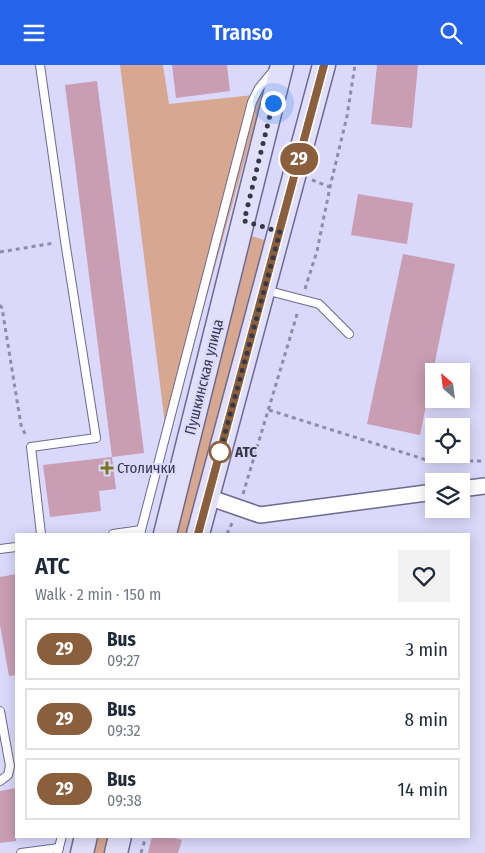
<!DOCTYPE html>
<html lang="en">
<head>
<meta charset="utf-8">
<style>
  :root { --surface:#fff; --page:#f2f2f3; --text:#1f2937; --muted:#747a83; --line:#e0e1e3; --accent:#2563eb }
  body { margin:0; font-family:"Fira Sans Condensed",sans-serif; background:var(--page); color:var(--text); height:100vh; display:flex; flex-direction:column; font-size:19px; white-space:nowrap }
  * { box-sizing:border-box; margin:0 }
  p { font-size:16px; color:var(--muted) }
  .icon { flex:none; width:28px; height:28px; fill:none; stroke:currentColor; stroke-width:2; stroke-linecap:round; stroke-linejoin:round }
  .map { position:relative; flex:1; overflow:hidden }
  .side { position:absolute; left:15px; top:468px; width:455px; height:305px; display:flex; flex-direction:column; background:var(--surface); border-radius:0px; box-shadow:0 2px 12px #0003 }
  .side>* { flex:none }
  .badge { padding:0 10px; border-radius:16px; font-size:18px; line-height:32px }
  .needle { width:32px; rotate:332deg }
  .tools { position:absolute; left:425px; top:298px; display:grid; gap:10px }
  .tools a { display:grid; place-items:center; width:45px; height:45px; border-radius:0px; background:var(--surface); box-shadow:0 2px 12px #0003; font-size:25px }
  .you { position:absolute; width:25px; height:25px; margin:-12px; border:4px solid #fff; border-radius:50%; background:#1a73e8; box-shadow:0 0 0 8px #1a73e833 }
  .map>.badge { position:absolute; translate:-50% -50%; box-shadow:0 0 0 2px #fff }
  .round { display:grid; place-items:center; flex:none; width:52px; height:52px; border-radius:0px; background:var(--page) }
  .head { display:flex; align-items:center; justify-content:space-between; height:85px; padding:0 20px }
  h1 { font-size:24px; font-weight:600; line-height:38px }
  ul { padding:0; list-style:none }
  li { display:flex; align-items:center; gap:15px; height:62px; margin:0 10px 8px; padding:0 10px; border:2px solid var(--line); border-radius:0px }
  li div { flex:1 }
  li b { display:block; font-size:19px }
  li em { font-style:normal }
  li .badge { min-width:55px; font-weight:700; text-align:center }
  header { display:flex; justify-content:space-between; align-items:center; height:65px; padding:0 20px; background:var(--accent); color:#fff; font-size:22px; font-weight:600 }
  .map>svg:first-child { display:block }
  .green { fill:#d7a78f }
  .building { fill:#c99db2 }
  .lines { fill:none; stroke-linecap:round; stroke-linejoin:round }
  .lane-casing { stroke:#6d6a90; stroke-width:10 }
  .street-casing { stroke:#6d6a90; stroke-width:18 }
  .secondary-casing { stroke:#6d6a90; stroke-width:25 }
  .path { stroke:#8e8ca7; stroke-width:3; stroke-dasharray:4 4; stroke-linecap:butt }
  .lane { stroke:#fff; stroke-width:8 }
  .street { stroke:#fff; stroke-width:15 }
  .secondary { stroke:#e2dffb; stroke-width:22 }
  .line-casing { stroke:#fff; stroke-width:11 }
  .line { stroke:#8b5e3c; stroke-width:8 }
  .walk { stroke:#383748; stroke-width:5; stroke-dasharray:0 9 }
  .stop-dot { fill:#fff; stroke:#8b5e3c; stroke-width:2.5 }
  .poi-dot { fill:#79771d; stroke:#dad8fb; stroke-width:2 }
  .labels { text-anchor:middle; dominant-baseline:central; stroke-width:4; stroke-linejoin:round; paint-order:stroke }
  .street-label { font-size:15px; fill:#383748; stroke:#dad8fb }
  .stop-label { font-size:15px; font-weight:bold; fill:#383748; stroke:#dad8fb; text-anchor:start }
  .poi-label { font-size:15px; fill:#383748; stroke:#dad8fb; text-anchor:start }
</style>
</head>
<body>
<header><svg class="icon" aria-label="menu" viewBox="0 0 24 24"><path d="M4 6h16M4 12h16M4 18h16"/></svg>Transo<svg class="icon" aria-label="search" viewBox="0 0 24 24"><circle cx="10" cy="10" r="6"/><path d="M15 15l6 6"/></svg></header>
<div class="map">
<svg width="485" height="788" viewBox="0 0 485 788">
  <rect width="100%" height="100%" fill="#dad8fb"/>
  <g class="green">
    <path d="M120 0H163L169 39 263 29 167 375Z"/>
    <path d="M251 171 268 176 189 469H175Z"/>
    <path d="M95 771H111L107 788H90Z"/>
  </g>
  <g class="building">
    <path d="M172 0H227L230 26 176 33Z"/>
    <path d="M377 0H418L412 63 371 59Z"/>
    <path d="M97 16 144 388 112 392 65 20Z"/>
    <path d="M358 129 413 138 407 179 351 170Z"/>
    <path d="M403 189 455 199 420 370 367 359Z"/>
    <path d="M112 392 116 424 99 426 101 446 50 452 43 400Z"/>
    <path d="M16 509V610L9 611 0 560V512Z"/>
    <path d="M16 723V776L0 778V726Z"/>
    <path d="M152 771H166L182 775 178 788H148Z"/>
  </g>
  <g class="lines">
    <defs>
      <g id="lane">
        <path d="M40 0 65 176 96 373 31 382 41 469"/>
        <path d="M265 225 319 239 349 269"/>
        <path d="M113 469 141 465"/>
        <path d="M140 469 252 37 259 23 274 5"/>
        <path d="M0 484 16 482"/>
        <path d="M0 646 10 701 8 710 0 716"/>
        <path d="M58 786 62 771"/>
        <path d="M21 788 59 783"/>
      </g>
      <g id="street">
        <path d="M461 424 485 421"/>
        <path d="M208 432 260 450 434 427"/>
      </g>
      <g id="secondary">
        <path d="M165 469 282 0"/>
        <path d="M198 469 324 0"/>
        <path d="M82 788 86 771"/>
        <path d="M116 788 120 771"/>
      </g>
    </defs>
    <use href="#lane" class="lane-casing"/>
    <use href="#street" class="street-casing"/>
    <use href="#secondary" class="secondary-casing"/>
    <g class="path">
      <path d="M312 115 330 122"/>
      <path d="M0 187 54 178"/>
      <path d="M305 224 317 186 330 122 347 51 355 0"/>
      <path d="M0 240 2 243 21 360 26 371"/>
      <path d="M269 345 430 396H485"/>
      <path d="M243 429 298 246"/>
      <path d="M227 469 233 456"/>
      <path d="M141 788 146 771"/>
    </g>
    <use href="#lane" class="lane"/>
    <use href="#street" class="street"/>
    <use href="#secondary" class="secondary"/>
  </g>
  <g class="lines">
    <defs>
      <path id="line" d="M198 469 324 0"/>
    </defs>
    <use href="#line" class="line-casing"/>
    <use href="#line" class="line"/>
    <path class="walk" d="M220 387 218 394 280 167 244 156 273 38"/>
  </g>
  <circle class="stop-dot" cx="220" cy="387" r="10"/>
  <path class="poi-dot" d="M104.5 395.5h5v5h5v5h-5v5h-5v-5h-5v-5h5z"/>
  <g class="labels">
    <g class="street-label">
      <text transform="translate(204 312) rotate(-76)">Пушкинская улица</text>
    </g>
    <g class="stop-label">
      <text x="235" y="387">АТС</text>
    </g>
    <g class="poi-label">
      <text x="117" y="403">Столички</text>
    </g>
  </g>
</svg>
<div class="tools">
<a><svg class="needle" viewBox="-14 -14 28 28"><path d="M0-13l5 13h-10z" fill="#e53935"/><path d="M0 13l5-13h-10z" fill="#747a83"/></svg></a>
<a><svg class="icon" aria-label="locate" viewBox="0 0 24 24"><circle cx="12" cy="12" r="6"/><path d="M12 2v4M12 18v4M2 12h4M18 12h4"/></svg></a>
<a><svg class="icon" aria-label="layers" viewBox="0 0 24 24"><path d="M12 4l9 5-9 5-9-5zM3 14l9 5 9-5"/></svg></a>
</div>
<div class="you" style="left:273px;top:38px"></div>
<b class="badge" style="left:299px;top:94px;background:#8b5e3c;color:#fff">29</b>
<section class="side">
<div class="head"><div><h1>АТС</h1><p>Walk · 2 min · 150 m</p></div><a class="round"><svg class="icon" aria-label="heart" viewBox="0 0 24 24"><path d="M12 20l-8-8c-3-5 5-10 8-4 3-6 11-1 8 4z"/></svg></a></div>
<ul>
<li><span class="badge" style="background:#8b5e3c;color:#fff">29</span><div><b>Bus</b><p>09:27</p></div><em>3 min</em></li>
<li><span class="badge" style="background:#8b5e3c;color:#fff">29</span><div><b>Bus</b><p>09:32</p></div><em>8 min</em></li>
<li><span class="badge" style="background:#8b5e3c;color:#fff">29</span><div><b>Bus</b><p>09:38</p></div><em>14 min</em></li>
</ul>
</section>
</div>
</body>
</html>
